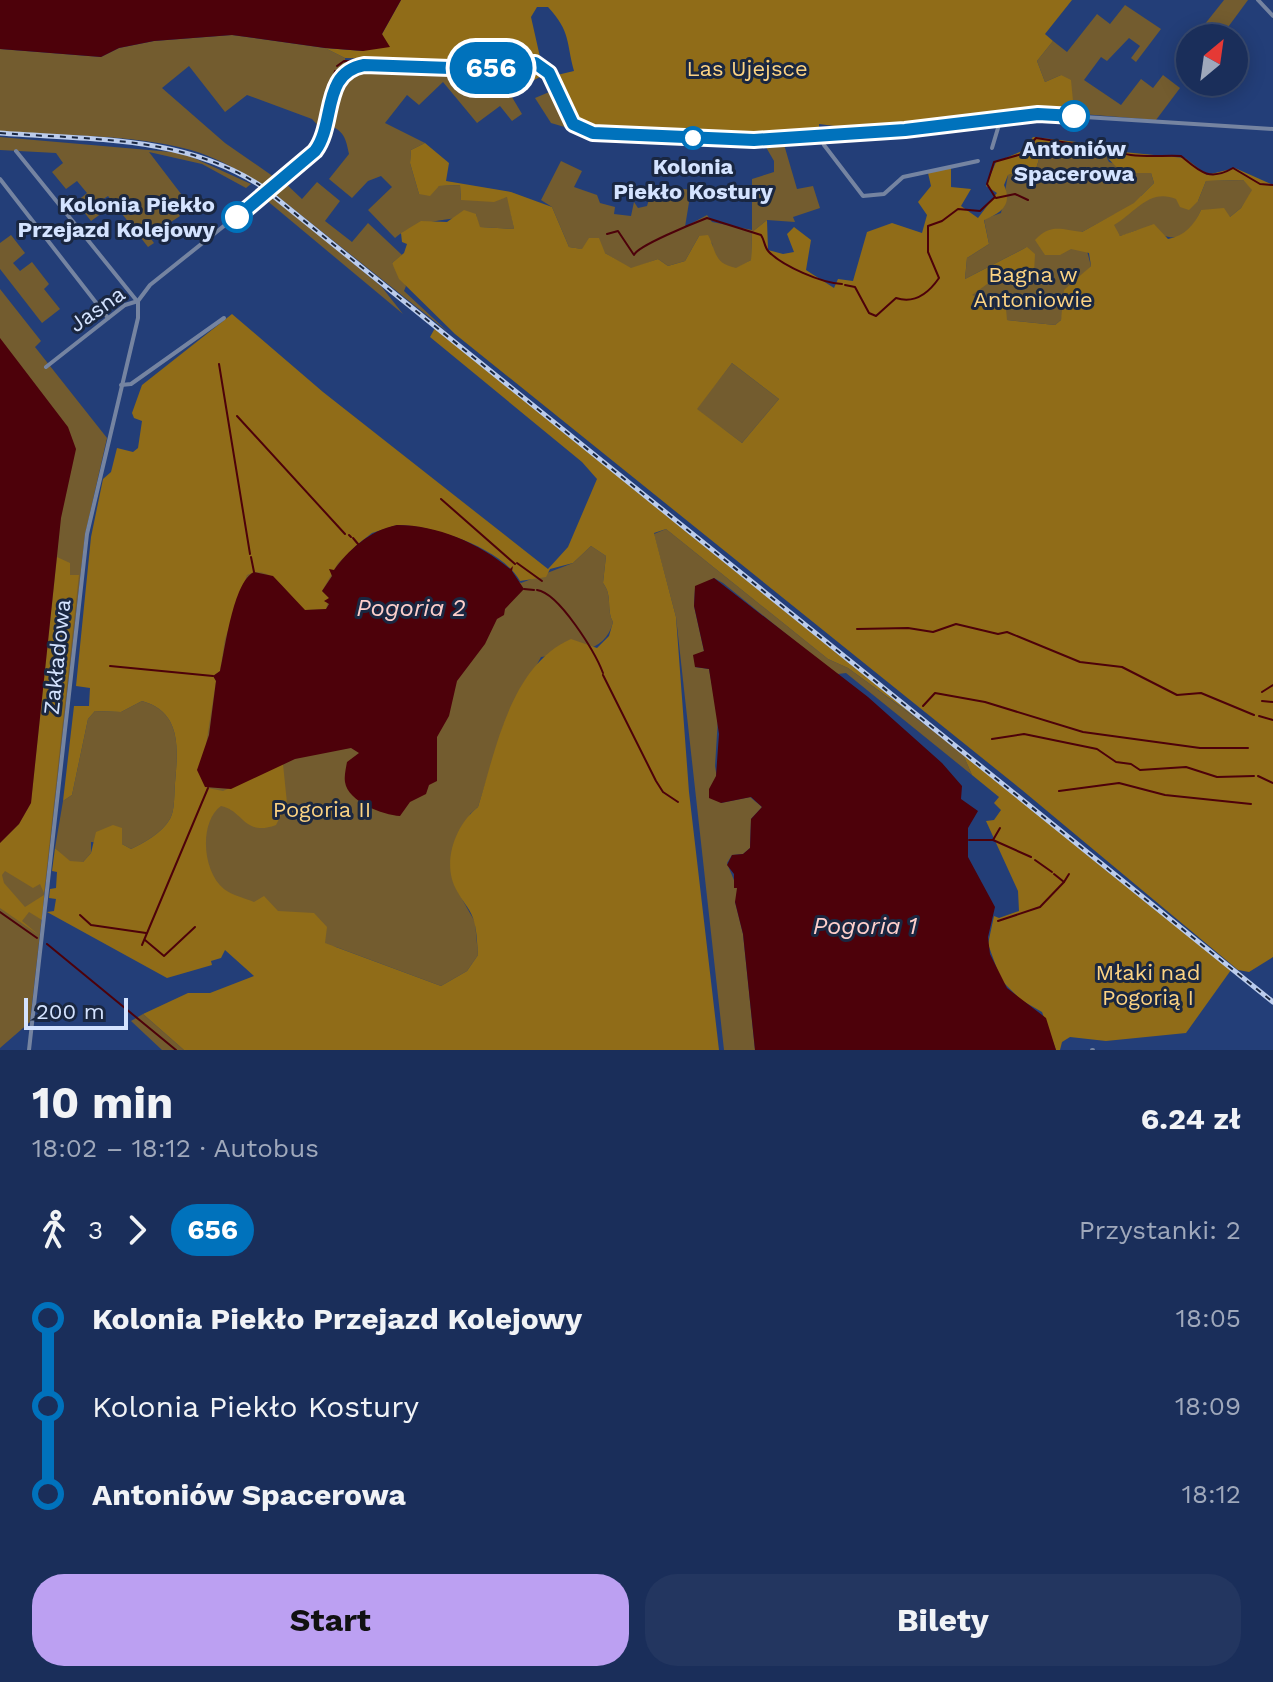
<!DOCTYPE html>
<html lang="pl">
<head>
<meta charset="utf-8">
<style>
  :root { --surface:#1a2e5a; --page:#233660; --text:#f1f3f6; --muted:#9fa8bb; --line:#384a70; --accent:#bca0f2 }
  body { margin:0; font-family:"Work Sans",sans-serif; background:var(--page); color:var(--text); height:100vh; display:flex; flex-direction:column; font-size:30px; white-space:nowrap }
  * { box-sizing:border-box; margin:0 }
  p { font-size:26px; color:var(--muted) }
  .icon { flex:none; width:44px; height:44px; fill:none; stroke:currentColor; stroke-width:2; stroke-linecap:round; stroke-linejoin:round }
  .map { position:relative; height:1050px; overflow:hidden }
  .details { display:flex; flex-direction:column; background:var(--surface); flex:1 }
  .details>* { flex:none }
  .badge { padding:0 16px; border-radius:26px; font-size:28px; line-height:52px }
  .needle { width:52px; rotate:29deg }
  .tools { position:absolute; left:1176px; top:24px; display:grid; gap:16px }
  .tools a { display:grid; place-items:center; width:72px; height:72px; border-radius:50%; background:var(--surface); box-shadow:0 4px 20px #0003,0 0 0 2px var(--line); font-size:40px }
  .scale { position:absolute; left:24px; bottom:20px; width:104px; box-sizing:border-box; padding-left:8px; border:4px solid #d4e3ff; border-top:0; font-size:22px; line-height:28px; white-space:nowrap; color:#d4e3ff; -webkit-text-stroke:6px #1a2741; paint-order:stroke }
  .map>.badge { position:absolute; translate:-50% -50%; box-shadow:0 0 0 4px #fff }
  .legs { display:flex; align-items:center; gap:12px; height:88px; padding:0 32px; font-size:26px }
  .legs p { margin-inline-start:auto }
  .headline { display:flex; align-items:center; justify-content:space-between; height:136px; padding:0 32px }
  h1 { font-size:44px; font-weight:700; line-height:60px }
  .cta { display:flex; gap:16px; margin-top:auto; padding:16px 32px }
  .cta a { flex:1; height:92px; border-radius:32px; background:var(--accent); color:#111; font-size:32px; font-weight:700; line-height:92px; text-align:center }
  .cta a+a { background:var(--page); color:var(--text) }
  ul { padding:0 32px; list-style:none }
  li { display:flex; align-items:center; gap:28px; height:88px; font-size:30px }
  li i { display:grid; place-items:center; width:12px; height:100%; margin:0 10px; background:currentColor }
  li i::after { content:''; width:20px; height:20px; margin:-10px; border:6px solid; border-radius:50%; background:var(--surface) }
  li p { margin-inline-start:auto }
  li:first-child i { background:linear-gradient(#0000 50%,currentColor 0) }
  li:last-child i { background:linear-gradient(currentColor 50%,#0000 0) }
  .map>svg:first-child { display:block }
  .green { fill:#735c2f }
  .forest { fill:#906c18; fill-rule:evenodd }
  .water { fill:#4d010a }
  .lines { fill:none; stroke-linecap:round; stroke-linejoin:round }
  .stream { stroke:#4d010a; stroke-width:2 }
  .minor { stroke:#7584a1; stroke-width:4 }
  .rail-casing { stroke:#bbccec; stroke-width:5 }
  .rail { stroke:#1a2741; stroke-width:2; stroke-dasharray:6; stroke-linecap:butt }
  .line-1-casing { stroke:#fff; stroke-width:18 }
  .line-1 { stroke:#0072bc; stroke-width:12 }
  .stop-1-dot { fill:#fff; stroke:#0072bc; stroke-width:4 }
  .labels { text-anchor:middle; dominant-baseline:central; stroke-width:6; stroke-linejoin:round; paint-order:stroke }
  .park-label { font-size:22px; fill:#fcd383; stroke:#1a2741 }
  .stop-label { font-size:22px; font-weight:bold; fill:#d4e3ff; stroke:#1a2741 }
  .street-label { font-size:22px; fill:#d4e3ff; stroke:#1a2741 }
  .water-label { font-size:24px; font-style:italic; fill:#fecfcb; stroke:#1a2741 }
</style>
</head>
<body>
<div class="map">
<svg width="1273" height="1050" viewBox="0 0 1273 1050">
  <rect width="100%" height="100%" fill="#233e78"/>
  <g class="green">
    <path d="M1224 0H1248L1220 38H1202L1197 34Z"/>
    <path d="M1125 5 1161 29 1136 62 1131 58 1140 46 1129 38 1107 61 1101 57 1084 80 1121 105 1141 79 1153 88 1163 75 1180 88 1156 120 1058 112 1071 105 1061 75 1045 82 1037 61 1053 41 1067 52 1097 14 1110 24Z"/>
    <path d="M232 35 325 48 345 58 346 68C329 84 327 109 323 131L312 119 247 95 225 112 189 66 162 88 225 143 274 177 277 181 268 189C243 173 219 158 191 150 133 134 60 136 0 132V49L101 57 119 48 154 41Z"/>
    <path d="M363 68 494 71 499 76 492 86 524 85 509 92 522 114 512 121 500 106 477 123 443 82 419 105 407 95 385 123 425 143 411 150 410 163 419 194 439 186 460 185 461 200 508 197 514 229 479 227 476 214C448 222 418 218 395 238L368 210 392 187 381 176 368 181 352 198 329 179 349 154C346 139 344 130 328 125 334 102 335 75 363 68Z"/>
    <path d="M554 90 570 126 568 128 551 123 535 98Z"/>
    <path d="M0 137 183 153 251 184 246 188 202 164 149 152 191 207 186 211 180 204 175 209 180 216 162 228 164 232 158 236 147 221 141 225 154 243 148 247 108 196 102 200 109 208 91 221 76 202 87 193 77 181 66 189 52 172 63 163 56 153 0 150Z"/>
    <path d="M783 141 797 189 813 186 820 208 793 217 795 222 767 220 752 232 751 260 736 269 724 266 714 257 712 243 699 236 685 261 668 266 658 259 631 269 605 253 569 247 552 207 541 200 561 161 582 171 574 187 597 195 600 203 615 207 614 214 631 216 634 202 638 208 647 206 650 196 666 194 664 186 691 190 685 227 707 215 712 222 752 230V179L774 172V161L763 142Z"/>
    <path d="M1042 149 1105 154 1109 162 1151 173 1154 183 1141 196 1168 195 1198 201 1206 181 1243 180 1253 190 1241 208 1230 217 1201 210C1178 260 1163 226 1138 230 1133 231 1126 235 1120 236L1114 229H1102L1115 214 1082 232 1091 266 1070 287 1061 320 1055 325 1007 320 962 293 1027 247 965 279 967 258 989 244 984 219 1001 213 1008 175 1036 169Z"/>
    <path d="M284 182 302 199 317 182 340 201 325 221 352 242 368 223 402 255 392 263 406 286 404 291 448 332 272 192Z"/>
    <path d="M269 194 381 286 403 314 265 199Z"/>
    <path d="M11 235 25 253 13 263 20 271 32 262 49 284 44 289 60 309 42 323 0 269V243Z"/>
    <path d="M0 289 41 341 35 347 107 438 85 535 30 1022 0 1048Z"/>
    <path d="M732 363 779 399 742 443 696 409Z"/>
    <path d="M666 529 828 659 848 668 962 752 972 775 846 673 838 674 828 668 723 583 714 578 695 589 694 606 704 651 695 667 709 669 718 718 715 766 721 803 750 797 762 807 751 819 750 848 743 854 732 855 727 863C731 874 737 885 739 895L735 902 743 934 755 1050H724L676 617 654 534Z"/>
    <path d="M438 530 468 543 521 583 573 563 591 546 606 556 603 583C613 596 606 609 613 622 605 655 571 652 541 657L504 724 478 807 470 814 458 892 475 922 478 955 467 971 441 986 336 947 151 925 239 574 334 556Z"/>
    <path d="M142 701C182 712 178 749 175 783 174 794 175 810 170 819 162 833 144 843 131 849L122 844 91 842V853L83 862H70L55 848 63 801 72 795 88 719 95 711 121 712Z"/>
    <path d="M143 1014 184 1050H162L131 1021Z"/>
  </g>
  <g class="forest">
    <path d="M401 0H1072L1045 34 1053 41 1037 61 1045 82 1061 75 1071 80 1073 101 1058 112 1029 111 843 132 842 127 819 124V135L734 138 587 130C565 122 564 95 557 75L574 71C566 42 571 32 548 7H537L531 17 540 57 477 61 345 58 325 48 363 51 383 41 382 34Z"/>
    <path d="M533 65 546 74 524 85 511 83 487 95 498 77 494 71Z"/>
    <path d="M1033 137 1103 145 1113 151 1185 158 1207 175 1235 168 1273 185V957L1249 972 1238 970 1022 790 455 334 399 279 392 263 404 253 407 244 402 242 401 233 421 221 447 222 464 210 476 214 480 227 514 229 507 197 494 202 461 200 460 185 439 186 430 196 419 194 410 163 411 150 425 143 449 163 446 181 511 192 552 207 569 247 582 249 589 238H599L605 253 631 268 658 259 668 266 685 261 699 236 708 235C717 252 713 263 736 268L751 260 752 232 767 220 768 250 783 254 794 252 787 234 794 227 811 240 806 270 834 288 838 279 853 281 867 232 892 223 922 233 927 215 918 202 931 186 928 173 951 168V187L971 189 961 206 978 218 997 193 986 186 996 162 1022 151ZM1042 149 1104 154 1122 173H1151L1154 183 1134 203 1082 232C1062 230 1051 223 1035 240L1045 255H1060L1071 249 1089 253 1091 266 1064 290 1061 320 1055 325 1007 320 1006 309 972 295 994 279H1028L1034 273 1035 254 1027 247 965 279 967 258 989 244 984 220C1001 213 1013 205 1004 185L1008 175 1036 169ZM1243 180 1252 190 1241 208 1230 217 1224 208 1201 210C1194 225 1185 236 1168 239L1154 224 1120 236 1114 225C1135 213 1149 188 1176 199L1180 207 1189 210 1198 201 1206 181ZM732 363 779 399 742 443 697 409Z"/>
    <path d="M232 314 323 392 548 569 568 547 597 479 582 462 430 337 435 328 952 744 848 668 828 659 666 529 654 533 676 617 689 792 719 1050H184L143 1014 188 993H210L254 976 225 950 221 958 211 961 212 965 167 978 47 912 54 911 56 899 49 898 50 889 56 888 57 872 52 871 55 848 70 861 83 862 91 853 96 832 113 825 122 828V844L131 849C144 843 162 833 170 819 175 810 174 794 175 783 178 749 182 712 142 701L121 712 95 711 88 719 72 795 63 801 74 706H89L90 688 76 686 91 537 103 479 111 472 117 448 133 452 138 448 142 421 134 418 132 413 142 385ZM397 525C432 525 502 548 520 581L546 577 550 569 573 563 591 546 606 556 603 583C613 596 606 609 613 622L609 636 597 648 571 639C510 666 496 750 478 807 455 825 441 864 457 891 462 901 469 907 473 918 477 929 477 943 478 955L467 971 441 986 325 943 327 927 314 913 278 911 264 896 254 902C245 898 231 895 224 889 202 871 199 822 221 806 243 810 244 837 276 825L287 803 283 764 223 791 208 788 206 745 216 681 213 676 220 671 225 639 247 575C273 562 288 597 305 610L326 609 329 598 322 591 338 563 358 544 372 533Z"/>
    <path d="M57 557 70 563V575H79L44 893 40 884 33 888 5 871 2 875 4 883 25 907 44 895 42 920 29 912 22 921 39 935 0 908V843L19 824 31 803Z"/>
    <path d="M962 752 1231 970 1186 1033 1106 1041 1070 1037 1062 1042 1060 1050H1056L1042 1012 1021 1000 1001 980 988 944 994 916 999 918 1019 911 1018 891 986 821 994 820 1001 810 994 803 999 797 972 775Z"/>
  </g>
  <g class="water">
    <path d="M0 0H401L382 34 390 47 363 51 325 48 232 35 154 41 119 48 101 57 0 49Z"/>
    <path d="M0 338 68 427 76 449 61 518 31 803 19 824 0 843Z"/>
    <path d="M397 525C437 525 479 543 510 569L513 566 512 571 524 589 505 609 504 615 497 619 485 644 457 681 449 716 437 737V781L429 785 426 794 410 802 400 816C383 815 348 802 345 782 344 776 346 768 347 762L359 753 351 748 295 759 231 789 205 787 197 770 209 735 216 681 213 676 220 671C225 650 233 582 254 572L273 576 305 610 326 609 329 604 324 601 329 598 322 591 332 576 329 569 334 570C347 552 369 530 397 525Z"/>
    <path d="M714 578 868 697 942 763 962 786 961 799 978 811 968 828V857L995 907 988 937 990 954 1007 988 1046 1018 1056 1050H755L743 934 735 902 737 888H734V874L727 865 732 855 743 854 750 848 751 819 762 807 751 797 721 803 709 798V789L716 776 719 734 709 669 695 667 693 655 704 651 694 606 695 586Z"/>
  </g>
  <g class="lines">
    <g class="stream">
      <path d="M337 66 344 61 473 66 539 58 553 73"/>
      <path d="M326 106 335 71"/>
      <path d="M322 127 325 112"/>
      <path d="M996 198 1015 194 1028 200"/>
      <path d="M607 234 618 231 634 255C637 246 694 223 707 218L761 235C765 241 764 247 769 252 783 266 821 283 842 284"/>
      <path d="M845 285 855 287 869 313 876 316 896 298C914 304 928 294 939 278L928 252V226L942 221 958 209 980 211 995 197 987 184 994 162 1022 154 1036 138 1088 146 1102 145C1125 160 1154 155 1181 156 1199 171 1209 182 1233 168L1260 184 1273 185"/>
      <path d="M219 364 250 554"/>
      <path d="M237 416 345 534"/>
      <path d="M441 499 515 564"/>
      <path d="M349 535 351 537"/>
      <path d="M353 538 358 544"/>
      <path d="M251 557 254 572"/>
      <path d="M517 563 542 581"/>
      <path d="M524 589 534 590"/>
      <path d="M537 590C559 593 595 652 603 673"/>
      <path d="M857 629 908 628 933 632 956 624 998 634 1007 632 1080 662 1122 667 1177 695 1201 693 1254 715"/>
      <path d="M110 666 213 676"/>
      <path d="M603 675 656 781 663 792 678 802"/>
      <path d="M1262 692 1273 685"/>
      <path d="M1262 701 1273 702"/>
      <path d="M923 706 935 693 985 702 1083 732 1200 748H1248"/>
      <path d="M1259 716 1273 720"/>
      <path d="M992 739 1024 734 1097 749 1116 762 1131 764 1140 770 1186 767 1217 777 1254 776"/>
      <path d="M1258 776 1273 783"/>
      <path d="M1059 791 1119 783 1165 795 1251 804"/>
      <path d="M969 840H993L1031 857"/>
      <path d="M993 840 1000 828"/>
      <path d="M1035 860 1052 872"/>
      <path d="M1054 874 1064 882 1069 874"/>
      <path d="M0 912 37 938"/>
      <path d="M80 915 91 925 146 933"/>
      <path d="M998 921 1040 907 1064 882"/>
      <path d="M145 940 164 956 195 927"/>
      <path d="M47 944 176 1050"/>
      <path d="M142 945 208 788"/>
    </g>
    <g class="minor">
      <path d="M1258 0 1273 16"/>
      <path d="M821 136 824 145 863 196 884 194 903 177 978 161"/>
      <path d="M992 148 1001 118"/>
      <path d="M16 151 137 301"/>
      <path d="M0 179 108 318"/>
      <path d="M46 367 125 305 138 301 150 285 304 162C310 156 317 150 321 142 333 115 325 74 361 65L479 69 538 64C566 79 557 126 591 133L754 140 905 130 1038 114 1273 129"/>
      <path d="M121 385 131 384 224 318"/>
      <path d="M29 1050 87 534 138 318V302"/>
      <path d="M1092 1050H1093"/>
    </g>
    <defs>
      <path id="rail" d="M0 133C90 140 183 135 261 186L1273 1002"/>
    </defs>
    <use href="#rail" class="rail-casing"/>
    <use href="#rail" class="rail"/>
  </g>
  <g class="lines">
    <defs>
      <path id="line-1" d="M237 217 315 151C336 123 321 73 364 65L479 69 535 63 549 73 573 124 593 133 754 140 905 130 1038 114 1074 116"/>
    </defs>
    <use href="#line-1" class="line-1-casing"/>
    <use href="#line-1" class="line-1"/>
  </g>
  <g class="stop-1-dot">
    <circle cx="1074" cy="116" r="14"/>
    <circle cx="693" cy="138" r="10"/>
    <circle cx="237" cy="217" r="14"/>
  </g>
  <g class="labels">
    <g class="park-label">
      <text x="747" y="68">Las Ujejsce</text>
      <text x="1033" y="274">Bagna w<tspan x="1033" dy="25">Antoniowie</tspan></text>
      <text x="322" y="809">Pogoria II</text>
      <text x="1148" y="972">Młaki nad<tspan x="1148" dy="25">Pogorią I</tspan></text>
    </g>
    <g class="stop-label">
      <text x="1074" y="148">Antoniów<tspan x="1074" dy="25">Spacerowa</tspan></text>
      <text x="693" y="166">Kolonia<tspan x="693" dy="25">Piekło Kostury</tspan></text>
      <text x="215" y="204" text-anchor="end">Kolonia Piekło<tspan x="215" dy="25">Przejazd Kolejowy</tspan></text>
    </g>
    <g class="street-label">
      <text transform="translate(97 309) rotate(-35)">Jasna</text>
      <text transform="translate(57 657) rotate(-84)">Zakładowa</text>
    </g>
    <g class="water-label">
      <text x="411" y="608">Pogoria 2</text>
      <text x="865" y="926">Pogoria 1</text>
    </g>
  </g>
</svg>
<div class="tools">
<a><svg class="needle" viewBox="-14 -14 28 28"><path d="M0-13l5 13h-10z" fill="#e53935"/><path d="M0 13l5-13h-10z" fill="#9fa8bb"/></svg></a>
</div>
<div class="scale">200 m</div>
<b class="badge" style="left:491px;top:68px;background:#0072bc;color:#fff">656</b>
</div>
<section class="details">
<div class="headline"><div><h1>10 min</h1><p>18:02 – 18:12 · Autobus</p></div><b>6.24 zł</b></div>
<div class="legs"><svg class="icon" aria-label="walk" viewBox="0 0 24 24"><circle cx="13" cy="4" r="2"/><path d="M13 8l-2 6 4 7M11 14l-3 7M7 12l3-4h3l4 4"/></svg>3<svg class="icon" aria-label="forward" viewBox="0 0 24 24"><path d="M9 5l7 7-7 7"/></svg><b class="badge" style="background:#0072bc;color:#fff">656</b><p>Przystanki: 2</p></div>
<ul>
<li><i style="color:#0072bc"></i><b>Kolonia Piekło Przejazd Kolejowy</b><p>18:05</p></li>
<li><i style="color:#0072bc"></i><span>Kolonia Piekło Kostury</span><p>18:09</p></li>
<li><i style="color:#0072bc"></i><b>Antoniów Spacerowa</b><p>18:12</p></li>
</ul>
<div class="cta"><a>Start</a><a>Bilety</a></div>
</section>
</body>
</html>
